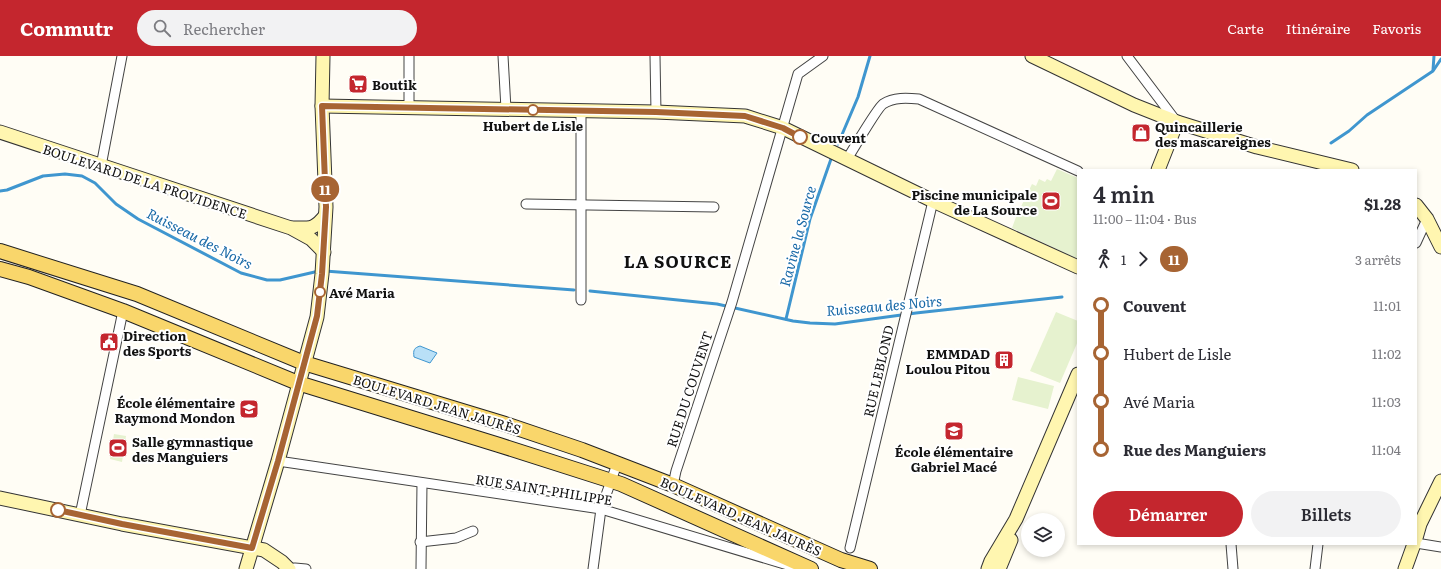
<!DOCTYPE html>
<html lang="fr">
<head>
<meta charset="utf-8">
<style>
  :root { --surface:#fff; --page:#f2f2f3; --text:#2b2b33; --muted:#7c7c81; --accent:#c4262e }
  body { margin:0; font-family:Literata,serif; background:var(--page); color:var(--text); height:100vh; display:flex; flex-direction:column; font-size:15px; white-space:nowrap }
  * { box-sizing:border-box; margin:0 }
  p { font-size:13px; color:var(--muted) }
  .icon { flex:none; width:22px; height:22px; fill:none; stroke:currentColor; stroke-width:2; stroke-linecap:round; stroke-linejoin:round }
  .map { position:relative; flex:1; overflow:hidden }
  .details { position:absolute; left:1077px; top:113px; width:340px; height:376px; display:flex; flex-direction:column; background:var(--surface); border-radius:0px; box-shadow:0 2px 6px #0003 }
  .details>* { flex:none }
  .badge { padding:0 8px; border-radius:13px; font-size:14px; line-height:26px }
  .controls { position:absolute; left:1021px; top:457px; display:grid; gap:8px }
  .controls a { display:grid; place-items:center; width:44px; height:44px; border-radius:50%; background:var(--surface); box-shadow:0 2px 6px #0003; font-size:20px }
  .map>.badge { position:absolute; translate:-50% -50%; box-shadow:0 0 0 2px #fff }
  .legs { display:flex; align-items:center; gap:6px; height:44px; padding:0 16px; font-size:13px }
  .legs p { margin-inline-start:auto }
  .head { display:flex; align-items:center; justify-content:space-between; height:68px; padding:0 16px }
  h1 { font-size:22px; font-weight:600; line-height:30px }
  .cta { display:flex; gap:8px; margin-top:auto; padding:8px 16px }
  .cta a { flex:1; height:46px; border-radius:24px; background:var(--accent); color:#fff; font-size:16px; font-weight:600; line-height:46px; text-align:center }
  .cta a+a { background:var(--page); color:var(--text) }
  ul { padding:0 16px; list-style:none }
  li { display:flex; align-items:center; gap:14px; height:48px; font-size:15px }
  li i { display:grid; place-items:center; width:6px; height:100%; margin:0 5px; background:currentColor }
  li i::after { content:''; width:10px; height:10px; margin:-5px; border:3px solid; border-radius:50%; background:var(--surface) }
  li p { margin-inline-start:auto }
  li:first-child i { background:linear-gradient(#0000 50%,currentColor 0) }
  li:last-child i { background:linear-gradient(currentColor 50%,#0000 0) }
  header { display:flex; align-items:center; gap:24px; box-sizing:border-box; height:56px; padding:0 20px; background:var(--accent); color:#fff }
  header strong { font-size:19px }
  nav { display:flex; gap:22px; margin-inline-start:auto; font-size:14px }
  .search { width:280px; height:36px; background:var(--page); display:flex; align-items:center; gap:10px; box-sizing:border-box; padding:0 14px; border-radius:22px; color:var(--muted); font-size:15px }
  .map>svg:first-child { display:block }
  .pitch { fill:#e6f2cf }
  .water { fill:#b9e0f7; stroke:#3f96cf }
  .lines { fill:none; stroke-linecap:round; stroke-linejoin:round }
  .stream { stroke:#3f96cf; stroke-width:3 }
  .street-casing { stroke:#444; stroke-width:11 }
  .secondary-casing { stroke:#333; stroke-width:15 }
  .primary-casing { stroke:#222; stroke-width:16 }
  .street { stroke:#fff; stroke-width:9 }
  .secondary { stroke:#fff6b0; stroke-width:13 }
  .primary { stroke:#f9d66b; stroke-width:14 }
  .line-1-casing { stroke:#fff; stroke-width:9 }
  .line-1 { stroke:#a76433; stroke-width:6 }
  .stop-1-dot { fill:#fff; stroke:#a76433; stroke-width:2 }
  .labels { text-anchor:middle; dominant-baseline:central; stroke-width:4; stroke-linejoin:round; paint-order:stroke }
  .poi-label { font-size:13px; font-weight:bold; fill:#111; stroke:#fff; text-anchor:start }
  .stop-label { font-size:13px; font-weight:bold; fill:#111; stroke:#fff; text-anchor:start }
  .street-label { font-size:13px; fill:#111; stroke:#fff }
  .water-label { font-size:14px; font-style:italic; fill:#1768a6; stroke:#fff }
  .district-label { font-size:17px; font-weight:bold; letter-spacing:1px; fill:#111; stroke:#fff }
</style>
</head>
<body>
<header>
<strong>Commutr</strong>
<div class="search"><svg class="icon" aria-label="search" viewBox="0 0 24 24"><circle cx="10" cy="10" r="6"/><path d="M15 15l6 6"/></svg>Rechercher</div>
<nav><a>Carte</a><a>Itinéraire</a><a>Favoris</a></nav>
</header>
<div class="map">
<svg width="1441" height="513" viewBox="0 0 1441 513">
  <rect width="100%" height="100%" fill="#fffdf5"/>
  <g class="pitch">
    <path d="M1057 113 1078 122V203L1012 172 1016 161 1032 128 1036 130 1039 123 1045 126 1047 123 1051 125Z"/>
    <path d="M1056 256 1078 265V285L1060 327 1030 315Z"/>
    <path d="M1018 321 1054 330 1048 353 1012 344Z"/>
    <path d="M114 378 126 380 122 406 110 403Z"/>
  </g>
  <path class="water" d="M420 290 437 297 430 307 414 301C413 294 414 292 420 290Z"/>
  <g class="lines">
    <g class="stream">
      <path d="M1433 14 1434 0"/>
      <path d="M1331 87 1349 75 1367 59 1433 15 1441 3"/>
      <path d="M838 88 858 41 870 0"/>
      <path d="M0 135 7 134 43 120 65 118 82 120 95 127 116 148 138 163 241 217 267 224H280L319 215"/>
      <path d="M325 215 574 234"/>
      <path d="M590 235 717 248 793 265 810 267 835 268 916 257 1062 241"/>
      <path d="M786 263 810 163 831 103"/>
    </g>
    <defs>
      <g id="street">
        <path d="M409 0V51"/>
        <path d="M503 0 506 53"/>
        <path d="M655 0 656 56"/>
        <path d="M1127 0 1176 65"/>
        <path d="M847 103C853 94 877 52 883 48 894 41 907 42 919 43L1078 115"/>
        <path d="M101 110 122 0"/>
        <path d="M526 148 714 151"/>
        <path d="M1416 187 1427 163"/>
        <path d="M581 244V54"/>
        <path d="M278 405 601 453 791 510"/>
        <path d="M673 429 676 415 732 246 798 18 823 0"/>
        <path d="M80 459 123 255"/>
        <path d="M420 486 456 482 473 475"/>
        <path d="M1416 487 1441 491"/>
        <path d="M1231 488 1233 513"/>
        <path d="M850 492 933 145"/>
        <path d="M290 513 295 512 306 513"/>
        <path d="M421 513 422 427"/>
        <path d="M593 513 601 453 617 408"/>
        <path d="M1315 513 1318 488"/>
      </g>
      <g id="secondary">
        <path d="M1032 0 1134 49 1177 66 1257 91 1352 114"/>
        <path d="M322 50 656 56 745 60 783 72 933 145 1078 211"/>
        <path d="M0 76 291 172 311 183 324 196"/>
        <path d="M1158 114 1177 66"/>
        <path d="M1416 149 1427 163 1441 191"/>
        <path d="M292 172C310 172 314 174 325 160"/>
        <path d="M0 442 122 468 264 494 282 506 289 513"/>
        <path d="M1416 482 1420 468 1441 425"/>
        <path d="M246 513 278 405 317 261 322 218 326 151 322 50 323 0"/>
        <path d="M988 513 991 505 1016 463 1078 318"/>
        <path d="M999 513 1011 484"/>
        <path d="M1405 513 1414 488"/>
      </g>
      <g id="primary">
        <path d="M0 195 137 238 304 307 505 368 582 394 673 429 841 504 870 513"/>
        <path d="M0 213 29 221 123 255 298 327 499 389 621 428 811 513"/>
      </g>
    </defs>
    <use href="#street" class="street-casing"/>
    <use href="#secondary" class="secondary-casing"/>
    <use href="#primary" class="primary-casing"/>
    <use href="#street" class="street"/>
    <use href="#secondary" class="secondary"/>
    <use href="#primary" class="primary"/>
  </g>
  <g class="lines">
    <defs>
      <path id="line-1" d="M58 454 122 468 252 492 278 405 317 260 322 218 326 151 322 50 656 56 745 60 783 72 800 81"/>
    </defs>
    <use href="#line-1" class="line-1-casing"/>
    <use href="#line-1" class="line-1"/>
  </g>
  <defs>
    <symbol id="supermarket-square" viewBox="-11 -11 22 22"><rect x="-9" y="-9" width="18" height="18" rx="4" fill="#c4262e" stroke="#fff"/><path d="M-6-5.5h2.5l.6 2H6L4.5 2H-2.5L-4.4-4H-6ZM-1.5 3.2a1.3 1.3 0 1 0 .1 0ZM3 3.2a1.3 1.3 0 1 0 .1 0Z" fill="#fff"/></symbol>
    <symbol id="shop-square" viewBox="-11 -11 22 22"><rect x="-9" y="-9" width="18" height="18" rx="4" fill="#c4262e" stroke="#fff"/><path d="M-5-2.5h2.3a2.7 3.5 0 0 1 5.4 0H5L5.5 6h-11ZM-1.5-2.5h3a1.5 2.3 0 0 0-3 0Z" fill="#fff"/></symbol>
    <symbol id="stadium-square" viewBox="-11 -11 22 22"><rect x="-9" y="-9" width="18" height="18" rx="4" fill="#c4262e" stroke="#fff"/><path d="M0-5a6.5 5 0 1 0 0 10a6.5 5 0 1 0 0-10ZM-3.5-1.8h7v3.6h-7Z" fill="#fff"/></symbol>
    <symbol id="civic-square" viewBox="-11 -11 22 22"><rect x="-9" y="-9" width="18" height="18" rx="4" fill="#c4262e" stroke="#fff"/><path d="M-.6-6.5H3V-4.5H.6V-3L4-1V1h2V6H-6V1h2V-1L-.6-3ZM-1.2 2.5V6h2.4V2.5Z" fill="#fff"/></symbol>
    <symbol id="building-square" viewBox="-11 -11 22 22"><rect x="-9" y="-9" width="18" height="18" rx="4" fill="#c4262e" stroke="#fff"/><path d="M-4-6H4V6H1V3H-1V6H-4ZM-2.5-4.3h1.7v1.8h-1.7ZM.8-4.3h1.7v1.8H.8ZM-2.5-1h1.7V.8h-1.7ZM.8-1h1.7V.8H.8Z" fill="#fff"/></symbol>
    <symbol id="school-square" viewBox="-11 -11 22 22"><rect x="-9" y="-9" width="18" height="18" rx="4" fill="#c4262e" stroke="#fff"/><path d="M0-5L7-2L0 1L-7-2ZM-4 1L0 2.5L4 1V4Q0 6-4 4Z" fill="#fff"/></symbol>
  </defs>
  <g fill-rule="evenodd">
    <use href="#supermarket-square" x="347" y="17" width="22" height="22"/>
    <use href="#shop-square" x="1130" y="66" width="22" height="22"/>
    <use href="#stadium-square" x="1040" y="134" width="22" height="22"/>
    <use href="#civic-square" x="98" y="275" width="22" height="22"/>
    <use href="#building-square" x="993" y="293" width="22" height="22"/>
    <use href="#school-square" x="238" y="342" width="22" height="22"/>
    <use href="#school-square" x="943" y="364" width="22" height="22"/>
    <use href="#stadium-square" x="107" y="381" width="22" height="22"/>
  </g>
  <g class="stop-1-dot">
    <circle cx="533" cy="54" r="5"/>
    <circle cx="800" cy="81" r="7"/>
    <circle cx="320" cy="236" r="5"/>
    <circle cx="58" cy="454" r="7"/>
  </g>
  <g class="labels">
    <g class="poi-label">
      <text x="372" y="28">Boutik</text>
      <text x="1155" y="70">Quincaillerie<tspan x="1155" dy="15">des mascareignes</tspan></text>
      <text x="1037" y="138" text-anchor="end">Piscine municipale<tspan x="1037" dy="15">de La Source</tspan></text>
      <text x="123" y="279">Direction<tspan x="123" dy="15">des Sports</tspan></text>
      <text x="990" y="297" text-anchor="end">EMMDAD<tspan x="990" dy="15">Loulou Pitou</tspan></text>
      <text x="235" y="346" text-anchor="end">École élémentaire<tspan x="235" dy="15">Raymond Mondon</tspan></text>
      <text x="132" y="385">Salle gymnastique<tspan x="132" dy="15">des Manguiers</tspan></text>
      <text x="954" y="395" text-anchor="middle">École élémentaire<tspan x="954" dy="15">Gabriel Macé</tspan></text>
    </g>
    <g class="stop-label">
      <text x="533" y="69" text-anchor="middle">Hubert de Lisle</text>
      <text x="811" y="81">Couvent</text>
      <text x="329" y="236">Avé Maria</text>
    </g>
    <g class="street-label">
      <text transform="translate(145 125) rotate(18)">BOULEVARD DE LA PROVIDENCE</text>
      <text transform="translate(878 315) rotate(-77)">RUE LEBLOND</text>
      <text transform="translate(689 333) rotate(-72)">RUE DU COUVENT</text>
      <text transform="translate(437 348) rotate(17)">BOULEVARD JEAN JAURÈS</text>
      <text transform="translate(544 433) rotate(9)">RUE SAINT-PHILIPPE</text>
      <text transform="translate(741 460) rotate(24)">BOULEVARD JEAN JAURÈS</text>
    </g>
    <g class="water-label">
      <text transform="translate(797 180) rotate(-75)">Ravine la Source</text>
      <text transform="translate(200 182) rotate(27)">Ruisseau des Noirs</text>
      <text transform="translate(884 249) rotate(-5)">Ruisseau des Noirs</text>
    </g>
    <g class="district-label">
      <text x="678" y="204">LA SOURCE</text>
    </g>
  </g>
</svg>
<div class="controls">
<a><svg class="icon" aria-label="layers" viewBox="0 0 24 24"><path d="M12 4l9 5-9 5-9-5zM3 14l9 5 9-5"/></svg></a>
</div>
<b class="badge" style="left:325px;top:133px;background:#a76433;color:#fff">11</b>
<section class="details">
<div class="head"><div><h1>4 min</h1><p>11:00 – 11:04 · Bus</p></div><b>$1.28</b></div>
<div class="legs"><svg class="icon" aria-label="walk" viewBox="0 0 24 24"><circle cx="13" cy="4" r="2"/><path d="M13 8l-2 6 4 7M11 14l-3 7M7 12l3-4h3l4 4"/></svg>1<svg class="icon" aria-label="forward" viewBox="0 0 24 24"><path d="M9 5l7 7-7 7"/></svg><b class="badge" style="background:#a76433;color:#fff">11</b><p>3 arrêts</p></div>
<ul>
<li><i style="color:#a76433"></i><b>Couvent</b><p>11:01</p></li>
<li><i style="color:#a76433"></i><span>Hubert de Lisle</span><p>11:02</p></li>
<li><i style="color:#a76433"></i><span>Avé Maria</span><p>11:03</p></li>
<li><i style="color:#a76433"></i><b>Rue des Manguiers</b><p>11:04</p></li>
</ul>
<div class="cta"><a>Démarrer</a><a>Billets</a></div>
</section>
</div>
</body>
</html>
